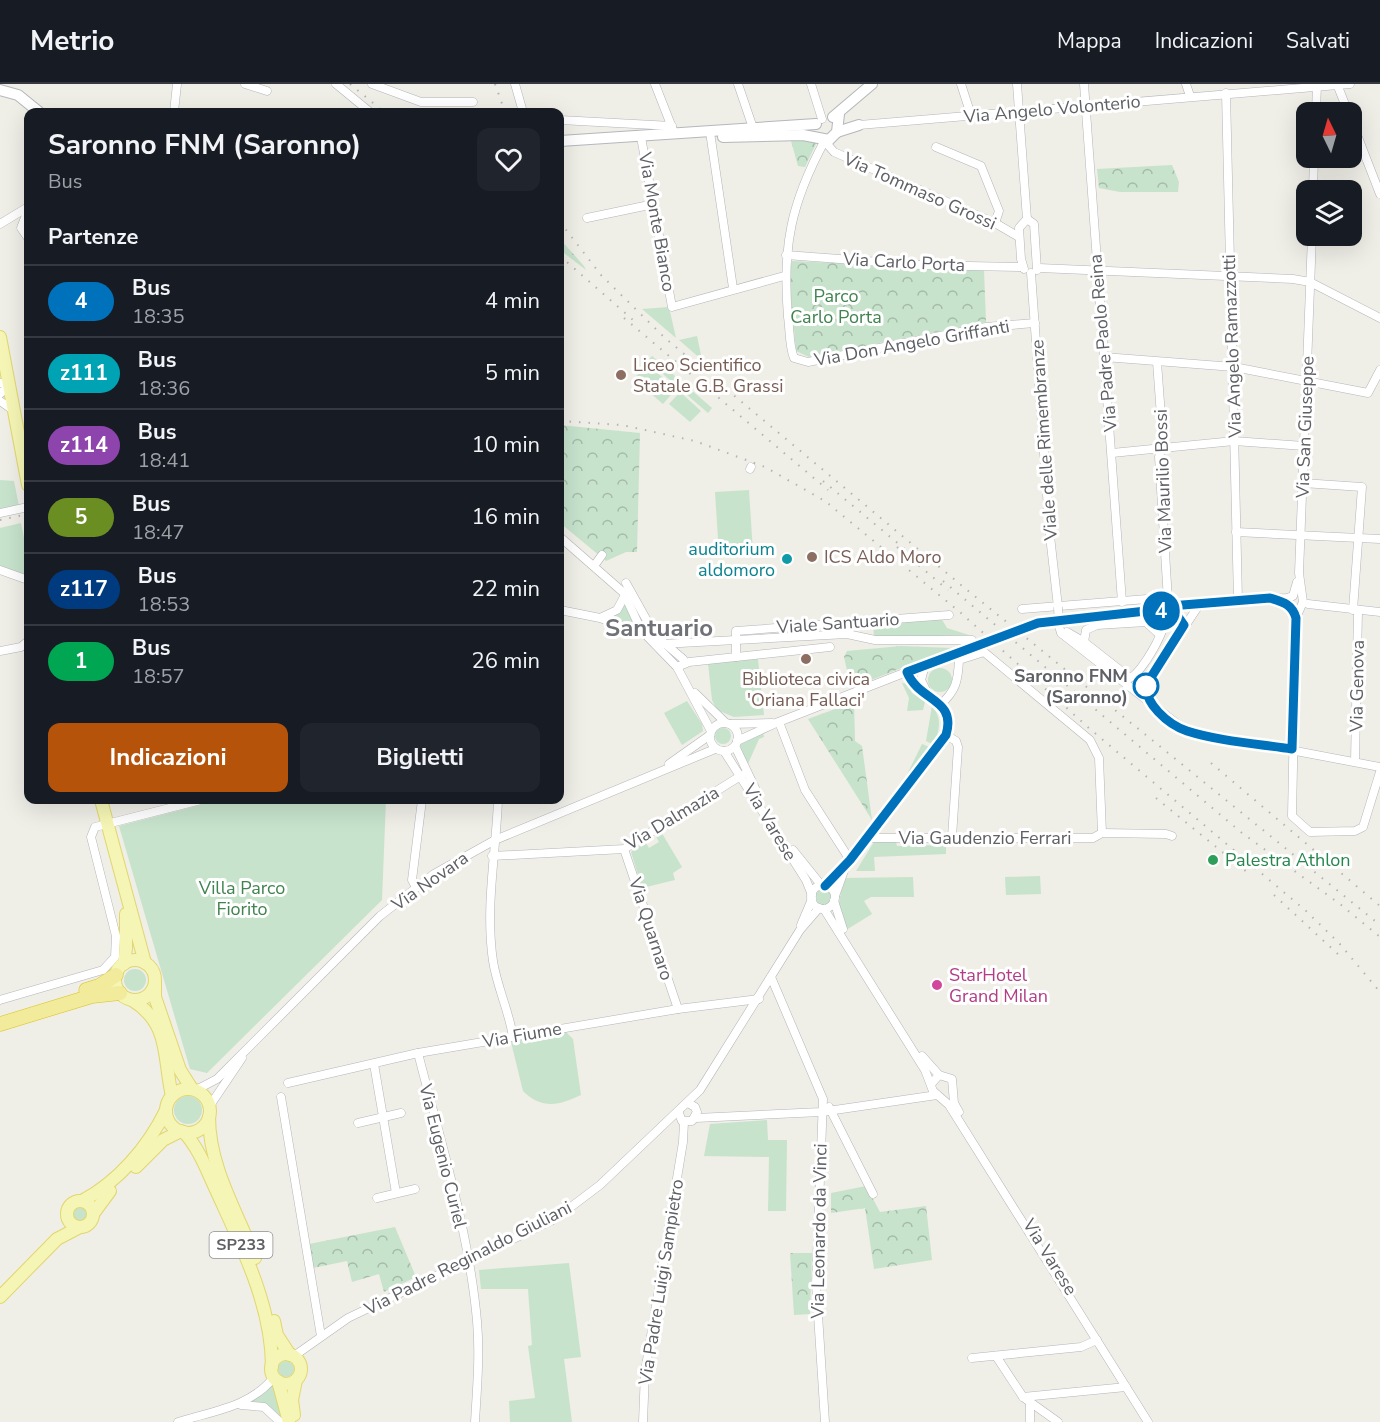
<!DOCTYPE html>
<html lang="it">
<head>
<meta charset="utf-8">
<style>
  :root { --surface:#171b24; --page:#20242c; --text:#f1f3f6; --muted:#9ea1a6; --line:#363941; --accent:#b45309 }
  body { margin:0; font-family:"Nunito Sans",sans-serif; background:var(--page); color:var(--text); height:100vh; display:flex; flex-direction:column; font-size:22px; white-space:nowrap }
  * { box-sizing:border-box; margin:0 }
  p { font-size:20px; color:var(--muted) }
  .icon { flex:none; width:33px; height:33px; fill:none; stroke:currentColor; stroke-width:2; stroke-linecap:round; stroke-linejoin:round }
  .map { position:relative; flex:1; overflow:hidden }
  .side { position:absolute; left:24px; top:24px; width:540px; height:696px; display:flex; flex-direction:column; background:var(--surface); border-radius:12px; box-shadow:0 6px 24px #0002 }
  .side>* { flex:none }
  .badge { padding:0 12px; border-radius:20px; font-size:21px; line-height:39px }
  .needle { width:39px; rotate:355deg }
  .controls { position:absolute; left:1296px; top:18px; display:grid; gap:12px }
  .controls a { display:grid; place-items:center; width:66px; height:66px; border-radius:12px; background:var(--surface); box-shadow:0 6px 24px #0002; font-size:30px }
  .map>.badge { position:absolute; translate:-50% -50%; box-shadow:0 0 0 3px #fff }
  h2 { padding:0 24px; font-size:22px; line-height:54px }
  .round { display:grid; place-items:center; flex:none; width:63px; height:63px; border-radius:12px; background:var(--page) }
  .headline { display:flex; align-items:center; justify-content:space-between; height:102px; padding:0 24px }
  h1 { font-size:28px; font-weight:700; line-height:45px }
  .cta { display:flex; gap:12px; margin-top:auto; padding:12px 24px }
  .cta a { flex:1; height:69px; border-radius:12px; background:var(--accent); color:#fff; font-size:24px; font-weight:700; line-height:69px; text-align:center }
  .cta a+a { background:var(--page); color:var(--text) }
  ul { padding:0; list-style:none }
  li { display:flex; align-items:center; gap:18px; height:72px; padding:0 24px; border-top:2px solid var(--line) }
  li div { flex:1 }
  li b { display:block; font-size:22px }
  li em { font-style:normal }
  li .badge { min-width:66px; font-weight:700; text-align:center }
  header { display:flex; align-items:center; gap:36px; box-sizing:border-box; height:84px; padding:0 30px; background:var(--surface); border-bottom:2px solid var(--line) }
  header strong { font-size:28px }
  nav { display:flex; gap:33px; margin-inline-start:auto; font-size:21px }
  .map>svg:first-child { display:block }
  .green { fill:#c7e3cc }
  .park { fill:url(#park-crowns) }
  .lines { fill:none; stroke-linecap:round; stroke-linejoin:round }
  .street-tunnel { stroke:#cbcac6; stroke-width:8; stroke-dasharray:8 4; stroke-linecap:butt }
  .street-casing { stroke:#b4b5ba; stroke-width:9 }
  .secondary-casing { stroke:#b5b7bc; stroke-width:12 }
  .primary-casing { stroke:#e2d66d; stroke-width:14 }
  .highway-casing { stroke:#dcc11a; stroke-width:15 }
  .street { stroke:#fff; stroke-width:8 }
  .secondary { stroke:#fff; stroke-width:10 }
  .primary { stroke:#f5f6b5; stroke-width:12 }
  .highway { stroke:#f1eb9b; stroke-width:14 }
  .rail { stroke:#b4b4b5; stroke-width:2; stroke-dasharray:1.5 8; stroke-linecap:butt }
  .street-bridge-casing { stroke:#b4b5ba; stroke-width:9; stroke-linecap:butt }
  .street-bridge { stroke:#fff; stroke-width:8 }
  .line-casing { stroke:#fff; stroke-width:14 }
  .line { stroke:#0072bc; stroke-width:9 }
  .education-dot { fill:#8d6e63; stroke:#fff; stroke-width:2 }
  .culture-dot { fill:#0f9aa8; stroke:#fff; stroke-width:2 }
  .stop-dot { fill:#fff; stroke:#0072bc; stroke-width:3 }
  .leisure-dot { fill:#2e9e5b; stroke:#fff; stroke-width:2 }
  .hotel-dot { fill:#d1479c; stroke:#fff; stroke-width:2 }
  .labels { text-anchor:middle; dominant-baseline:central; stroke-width:6; stroke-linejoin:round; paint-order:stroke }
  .shield { fill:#fff; stroke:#8e9093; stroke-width:1.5 }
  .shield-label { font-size:16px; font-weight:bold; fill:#5e6065 }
  .street-label { font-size:18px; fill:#5e6065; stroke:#fff }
  .park-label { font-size:18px; fill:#40834f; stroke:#fff }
  .education-label { font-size:18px; fill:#785e54; stroke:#fff; text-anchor:start }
  .culture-label { font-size:18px; fill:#0d838f; stroke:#fff; text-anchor:end }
  .stop-label { font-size:18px; font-weight:bold; fill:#5e6065; stroke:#fff; text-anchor:end }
  .leisure-label { font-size:18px; fill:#27864d; stroke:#fff; text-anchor:start }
  .hotel-label { font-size:18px; fill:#b23c85; stroke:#fff; text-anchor:start }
  .district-label { font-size:24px; font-weight:bold; fill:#707277; stroke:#fff }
</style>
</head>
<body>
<header>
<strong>Metrio</strong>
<nav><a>Mappa</a><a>Indicazioni</a><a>Salvati</a></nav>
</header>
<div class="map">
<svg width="1380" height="1338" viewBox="0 0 1380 1338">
  <defs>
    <pattern id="park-crowns" width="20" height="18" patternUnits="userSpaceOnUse" patternTransform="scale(1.5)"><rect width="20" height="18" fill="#c7e3cc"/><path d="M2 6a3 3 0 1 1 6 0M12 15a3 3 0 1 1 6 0" fill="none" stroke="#a5bba9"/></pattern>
  </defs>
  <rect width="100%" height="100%" fill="#efeee7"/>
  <g class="green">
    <path d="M669 223 676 254 642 225Z"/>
    <path d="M697 252 702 276 679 256Z"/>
    <path d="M652 272 712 324 708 329 648 277Z"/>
    <path d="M647 280 676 305 663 320 634 295Z"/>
    <path d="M680 308 701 327 690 338 669 320Z"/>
    <path d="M0 396 14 397 19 422 0 425Z"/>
    <path d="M749 406 753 468 719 470 715 408Z"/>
    <path d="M21 439 28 473V493L0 484V444Z"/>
    <path d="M624 520 635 543 612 533 621 527Z"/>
    <path d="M941 534 947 544 969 551 874 554 873 540Z"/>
    <path d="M758 575 764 631 734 633 717 626 712 616 708 579Z"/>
    <circle cx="940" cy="596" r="12"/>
    <path d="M902 599 907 600 912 609 925 618 923 626 907 627 909 614Z"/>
    <path d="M687 617 702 640 703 647 682 661 664 629Z"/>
    <path d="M932 622C943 635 939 646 934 661L926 657Z"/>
    <circle cx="723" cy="652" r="8"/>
    <path d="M763 648 764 653 759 655 747 682 740 661 742 657Z"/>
    <path d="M922 660 932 664 902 701Z"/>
    <path d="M219 716H386L382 816 207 989 190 985 119 742Z"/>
    <path d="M660 746 682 783 673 789 675 796 642 804 631 768 644 756 649 764 659 758 654 749Z"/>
    <path d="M874 758H896L897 762 946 761V770L874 773 875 787H856Z"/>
    <path d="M1040 792 1041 810 1006 811 1005 793Z"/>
    <path d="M913 793 914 813H871L864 817 872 830 846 846 839 818 844 794Z"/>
    <circle cx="824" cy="813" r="8"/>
    <circle cx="135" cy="896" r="11"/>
    <path d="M566 948 573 955 581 1011C560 1021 542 1026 523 1007L511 958Z"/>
    <circle cx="188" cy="1026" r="14"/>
    <path d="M767 1036 768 1056H787L786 1127H768L769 1073 704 1072 710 1040Z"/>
    <circle cx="80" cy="1130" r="7"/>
    <path d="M569 1179 581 1273 564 1275 572 1338H510L509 1317 535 1314 528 1262 532 1261 528 1205H481L479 1186Z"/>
    <circle cx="286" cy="1285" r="8"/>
    <path d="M273 1299 283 1338 267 1321 250 1317 263 1310Z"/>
  </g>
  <g class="park">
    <path d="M790 53 809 54 816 60 805 83 798 82Z"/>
    <path d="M1172 81 1179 98 1178 108H1120L1099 104 1097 85Z"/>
    <path d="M560 155 584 182 586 186 560 166Z"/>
    <path d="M792 177 984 186 986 238 809 273 796 267 789 192Z"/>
    <path d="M560 341 640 349 637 468H626L606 477 560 439Z"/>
    <path d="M901 562 952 564 851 604 844 573 847 567Z"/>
    <path d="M854 618 855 657 862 662 872 736 808 635Z"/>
    <path d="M866 1102 880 1128 926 1122 932 1176 874 1185 865 1124 831 1129V1109Z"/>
    <path d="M395 1143 416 1193 384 1208 379 1190 352 1198 347 1177 313 1184 309 1160Z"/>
    <path d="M790 1169H812L810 1230 794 1231Z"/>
  </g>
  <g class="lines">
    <path class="street-tunnel" d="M983 558 1022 543"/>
    <defs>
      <g id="street">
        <path d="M245 0 267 7"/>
        <path d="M336 0 370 28"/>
        <path d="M372 0 421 18H473"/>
        <path d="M515 0 523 28"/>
        <path d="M655 0 673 46"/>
        <path d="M738 0 753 44"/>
        <path d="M811 0 822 35"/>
        <path d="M961 0 971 31"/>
        <path d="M1017 0 1027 135"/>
        <path d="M1084 0 1122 518"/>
        <path d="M1186 0 1190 12"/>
        <path d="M1337 0 1348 28"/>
        <path d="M1226 9 1238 516"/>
        <path d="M174 28 177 0"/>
        <path d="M1316 28 1317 0"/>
        <path d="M560 36 672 42"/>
        <path d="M1352 38 1380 110"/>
        <path d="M859 41 1350 0"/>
        <path d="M710 48 733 204"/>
        <path d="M641 53 672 223 784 192"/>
        <path d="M825 56C791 119 782 162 788 233 790 246 789 262 794 274L808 278 986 243 1035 239"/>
        <path d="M829 56 828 61 834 68 995 139 1019 153"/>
        <path d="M936 63 981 82 999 127 995 139"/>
        <path d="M1313 106 1314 74"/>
        <path d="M28 126 21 144 28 154"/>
        <path d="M587 134 654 120"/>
        <path d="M1027 135 1034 140 1037 186"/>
        <path d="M0 140 28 123"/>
        <path d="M1312 152 1299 489 1303 518 1296 534 1292 732 1310 748 1355 747 1363 743 1380 688"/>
        <path d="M786 171 920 181 1022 183"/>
        <path d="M1039 184 1293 195 1310 198 1380 234"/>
        <path d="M1024 185 1021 175 1019 144 1027 135"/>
        <path d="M1031 189 1050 452 1058 523"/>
        <path d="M1104 273 1234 283 1368 309 1380 286"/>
        <path d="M1157 278 1163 359 1159 373 1168 516"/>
        <path d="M0 299 9 301 0 310"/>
        <path d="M0 317 13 326"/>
        <path d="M1112 369 1234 357 1304 362"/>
        <path d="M750 385 751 383"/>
        <path d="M1303 399 1362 403 1353 526"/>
        <path d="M0 429 28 423"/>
        <path d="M1236 448 1380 455"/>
        <path d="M560 453 624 509 641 546 677 583 711 647"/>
        <path d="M594 482 602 471"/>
        <path d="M0 486 28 496"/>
        <path d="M626 499 655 551 683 575"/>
        <path d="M1276 516 1289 522 1296 534"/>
        <path d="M1308 520 1380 528"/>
        <path d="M1022 525 1147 515 1171 517"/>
        <path d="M560 526 600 534 644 550"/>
        <path d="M1161 527 1177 531 1184 541"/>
        <path d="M602 533 617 526 625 511"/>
        <path d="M1059 542 1061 549 1185 646 1380 683"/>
        <path d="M1022 543 1197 518 1287 514 1293 512 1297 498"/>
        <path d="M1067 548 1084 558 1130 594C1142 589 1170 541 1165 528"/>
        <path d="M1084 558 1086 546 1097 541 1146 538 1160 551"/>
        <path d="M662 560 847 550 875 556H972"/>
        <path d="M0 567 21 563 28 557"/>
        <path d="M736 573V547L949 531"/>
        <path d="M925 581 921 596 929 612"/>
        <path d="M677 583 689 578 830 563"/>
        <path d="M695 609 726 639"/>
        <path d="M1150 619 1146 606 1148 598 1201 518"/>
        <path d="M940 621C956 607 958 597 959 576L984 568 1090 656 1099 674 1102 749"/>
        <path d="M779 638 805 706 850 776"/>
        <circle cx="724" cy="653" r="14"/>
        <path d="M730 640 772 639"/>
        <path d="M946 651 956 657 958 663 952 753"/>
        <path d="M737 657 776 639 983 558"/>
        <path d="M735 662 755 704"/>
        <path d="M724 667 806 796 812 811"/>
        <path d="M1355 677 1358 527"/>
        <path d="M669 680 710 651"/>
        <path d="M498 716C496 769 485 823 493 877 497 903 509 927 513 953"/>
        <path d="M868 754H1093L1102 749 1166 750 1172 752"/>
        <path d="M624 765 678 925"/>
        <path d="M793 766 822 802"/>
        <path d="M492 772 624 765 742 691"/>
        <circle cx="823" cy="813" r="12"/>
        <path d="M825 802 850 776 946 651C957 614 919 619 907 588"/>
        <path d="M416 803 412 796 422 716"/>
        <path d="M835 812 845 784"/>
        <path d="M834 817 843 845"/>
        <path d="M824 825 925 986 933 1007 949 1021 1148 1338"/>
        <path d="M801 841 812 815"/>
        <path d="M771 893 823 1015 816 1200 825 1338"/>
        <path d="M0 916 103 886 115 873 116 852 91 753 95 743 201 716"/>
        <path d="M418 969C440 1056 469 1147 477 1237 480 1271 477 1304 475 1338"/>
        <path d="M922 972 939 991"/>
        <path d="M374 980 396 1109"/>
        <path d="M288 999 418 969 678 925 759 915"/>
        <path d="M932 999 939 991 952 995 954 1019 959 1028"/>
        <path d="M196 1006 217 995 380 832 434 790 495 756 715 665"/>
        <path d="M281 1013 321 1252"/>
        <path d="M209 1023 242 974"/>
        <path d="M829 1023 873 1110"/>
        <path d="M678 1027 682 1037H692L697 1028 695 1023 688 1019"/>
        <path d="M696 1034 821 1028 937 1011"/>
        <path d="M358 1039 401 1029"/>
        <path d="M377 1114 415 1105"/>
        <path d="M294 1272 348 1234 555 1135 600 1101 700 1006 800 846 819 824"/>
        <path d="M996 1272 1023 1313 1058 1338"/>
        <path d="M972 1274 1081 1263 1097 1256"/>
        <path d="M1023 1313 1126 1303"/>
        <path d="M1030 1319V1338"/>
        <path d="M241 1321 264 1323 280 1338"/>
        <path d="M178 1338C212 1327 251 1323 274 1293"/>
        <path d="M643 1338 645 1288 683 1058 684 1038"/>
      </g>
      <g id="secondary">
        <path d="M0 6 18 11 39 28"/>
        <path d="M833 33 872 0"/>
        <path d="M837 48 859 41"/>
        <path d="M723 53 803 51 829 56 837 48 839 30"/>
        <path d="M560 57 816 40"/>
      </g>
      <g id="primary">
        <path d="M0 253 28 401"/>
        <path d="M101 716 145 879"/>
        <circle cx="135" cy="896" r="20"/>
        <path d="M124 880 126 864V830"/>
        <path d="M155 900V913L180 986 192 1005"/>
        <path d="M132 916C171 940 163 974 172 1012"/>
        <circle cx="188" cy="1027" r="22"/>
        <path d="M209 1033C209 1083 237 1128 255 1174"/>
        <path d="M184 1048C200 1066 207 1087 217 1108 242 1163 272 1222 272 1283"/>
        <path d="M136 1083 163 1056 181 1047"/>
        <path d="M82 1117C118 1098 148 1063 166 1026"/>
        <circle cx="80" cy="1130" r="13"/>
        <path d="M93 1130 110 1107"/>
        <path d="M0 1213 57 1155 80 1143"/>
        <path d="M274 1237 277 1251 290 1271"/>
        <circle cx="286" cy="1285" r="15"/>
        <path d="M278 1297 289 1338"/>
        <path d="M294 1331 292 1316 296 1296"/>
      </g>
      <g id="highway">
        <path d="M86 906 99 902 116 891"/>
        <path d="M0 940 92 912 120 909"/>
      </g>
    </defs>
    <use href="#street" class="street-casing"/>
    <use href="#secondary" class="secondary-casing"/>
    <use href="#primary" class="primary-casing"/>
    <use href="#highway" class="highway-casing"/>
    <use href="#street" class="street"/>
    <use href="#secondary" class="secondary"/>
    <use href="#primary" class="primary"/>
    <use href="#highway" class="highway"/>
    <g class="rail">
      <path d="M350 0 384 28"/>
      <path d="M495 0 505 28"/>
      <path d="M560 138 601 191 665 254 961 501 1380 841"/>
      <path d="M560 172 633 236"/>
      <path d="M624 234 828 406"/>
      <path d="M560 337 622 341 695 357 765 383 825 417 961 529 1090 645 1305 826 1339 859 1380 908"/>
      <path d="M823 397 906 466"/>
      <path d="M0 436 28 430"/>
      <path d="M897 463 948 506"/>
      <path d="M943 497 1242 749 1340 820 1380 853"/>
      <path d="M1211 679 1380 822"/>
      <path d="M1156 714 1247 788"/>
      <path d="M1274 811 1340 872"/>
    </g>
    <defs>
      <path id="street-bridge" d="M1058 523 1059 542"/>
    </defs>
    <use href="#street-bridge" class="street-bridge-casing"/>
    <use href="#street-bridge" class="street-bridge"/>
  </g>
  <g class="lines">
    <defs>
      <path id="line" d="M825 802 850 776 946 651C957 614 919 618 907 588L1038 539 1155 526 1177 531 1184 541 1148 598C1141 618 1169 641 1187 647 1218 657 1259 660 1292 665L1296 534C1292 520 1283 518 1270 514L1170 522"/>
    </defs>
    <use href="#line" class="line-casing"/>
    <use href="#line" class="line"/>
  </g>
  <g class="education-dot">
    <circle cx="621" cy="291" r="6"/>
    <circle cx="812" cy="473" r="6"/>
    <circle cx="806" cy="575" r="6"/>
  </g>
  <circle class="culture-dot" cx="787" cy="475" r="6"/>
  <circle class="stop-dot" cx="1146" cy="602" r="12"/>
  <circle class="leisure-dot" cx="1213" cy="776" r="6"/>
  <circle class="hotel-dot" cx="937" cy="901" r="6"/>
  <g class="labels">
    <rect class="shield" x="209.5" y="1148" width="63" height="26" rx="4.5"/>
    <g class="shield-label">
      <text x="241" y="1161">SP233</text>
    </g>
    <g class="street-label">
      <text transform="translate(1052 25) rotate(-5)">Via Angelo Volonterio</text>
      <text transform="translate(920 107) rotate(24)">Via Tommaso Grossi</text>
      <text transform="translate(657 138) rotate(80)">Via Monte Bianco</text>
      <text transform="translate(904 178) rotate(3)">Via Carlo Porta</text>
      <text transform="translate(912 259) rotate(-10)">Via Don Angelo Griffanti</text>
      <text transform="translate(1103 259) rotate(-95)">Via Padre Paolo Reina</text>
      <text transform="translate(1232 262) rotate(-92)">Via Angelo Ramazzotti</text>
      <text transform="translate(1305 343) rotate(-88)">Via San Giuseppe</text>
      <text transform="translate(1044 356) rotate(-94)">Viale delle Rimembranze</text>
      <text transform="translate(1163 397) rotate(-92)">Via Maurilio Bossi</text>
      <text transform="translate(838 539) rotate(-4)">Viale Santuario</text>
      <text transform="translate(1357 602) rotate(-89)">Via Genova</text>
      <text transform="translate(672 734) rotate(-31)">Via Dalmazia</text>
      <text transform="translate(770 738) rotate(59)">Via Varese</text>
      <text x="985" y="754">Via Gaudenzio Ferrari</text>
      <text transform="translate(430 797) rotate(-35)">Via Novara</text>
      <text transform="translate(651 845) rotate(72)">Via Quarnaro</text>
      <text transform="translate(522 951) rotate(-10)">Via Fiume</text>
      <text transform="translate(443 1072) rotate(76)">Via Eugenio Curiel</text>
      <text transform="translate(819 1147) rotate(-89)">Via Leonardo da Vinci</text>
      <text transform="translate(1050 1173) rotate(58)">Via Varese</text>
      <text transform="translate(468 1174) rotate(-27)">Via Padre Reginaldo Giuliani</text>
      <text transform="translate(661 1198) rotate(-81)">Via Padre Luigi Sampietro</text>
    </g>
    <g class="park-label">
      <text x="836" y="212">Parco<tspan x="836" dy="21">Carlo Porta</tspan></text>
      <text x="242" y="804">Villa Parco<tspan x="242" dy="21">Fiorito</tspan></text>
    </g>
    <g class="education-label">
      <text x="633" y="281">Liceo Scientifico<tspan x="633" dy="21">Statale G.B. Grassi</tspan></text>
      <text x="824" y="473">ICS Aldo Moro</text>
      <text x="806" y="595" text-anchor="middle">Biblioteca civica<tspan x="806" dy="21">'Oriana Fallaci'</tspan></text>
    </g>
    <g class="culture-label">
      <text x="775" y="465">auditorium<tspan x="775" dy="21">aldomoro</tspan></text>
    </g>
    <g class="stop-label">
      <text x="1128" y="592">Saronno FNM<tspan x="1128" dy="21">(Saronno)</tspan></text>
    </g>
    <g class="leisure-label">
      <text x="1225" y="776">Palestra Athlon</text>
    </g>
    <g class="hotel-label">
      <text x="949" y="891">StarHotel<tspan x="949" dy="21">Grand Milan</tspan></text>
    </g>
    <g class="district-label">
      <text x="659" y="544">Santuario</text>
    </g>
  </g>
</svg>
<div class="controls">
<a><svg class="needle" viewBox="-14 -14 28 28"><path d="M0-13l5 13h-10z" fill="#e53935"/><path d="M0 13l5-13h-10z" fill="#9ea1a6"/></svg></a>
<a><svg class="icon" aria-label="layers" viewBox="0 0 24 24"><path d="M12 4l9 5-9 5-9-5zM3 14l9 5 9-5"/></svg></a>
</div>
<b class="badge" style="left:1161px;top:527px;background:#0072bc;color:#fff">4</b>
<section class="side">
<div class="headline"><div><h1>Saronno FNM (Saronno)</h1><p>Bus</p></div><a class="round"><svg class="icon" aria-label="heart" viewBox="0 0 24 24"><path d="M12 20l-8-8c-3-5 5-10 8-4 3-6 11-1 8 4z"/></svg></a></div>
<h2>Partenze</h2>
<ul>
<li><span class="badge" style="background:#0072bc;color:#fff">4</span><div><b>Bus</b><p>18:35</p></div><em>4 min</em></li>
<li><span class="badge" style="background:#00a3b4;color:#fff">z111</span><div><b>Bus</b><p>18:36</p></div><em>5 min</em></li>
<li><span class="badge" style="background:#8e44ad;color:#fff">z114</span><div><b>Bus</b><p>18:41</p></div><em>10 min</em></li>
<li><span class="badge" style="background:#6b8e23;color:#fff">5</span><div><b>Bus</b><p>18:47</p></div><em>16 min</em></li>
<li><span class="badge" style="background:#003b80;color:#fff">z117</span><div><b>Bus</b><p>18:53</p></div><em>22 min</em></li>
<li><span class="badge" style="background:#00a651;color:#fff">1</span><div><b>Bus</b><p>18:57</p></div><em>26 min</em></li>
</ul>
<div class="cta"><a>Indicazioni</a><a>Biglietti</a></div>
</section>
</div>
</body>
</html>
